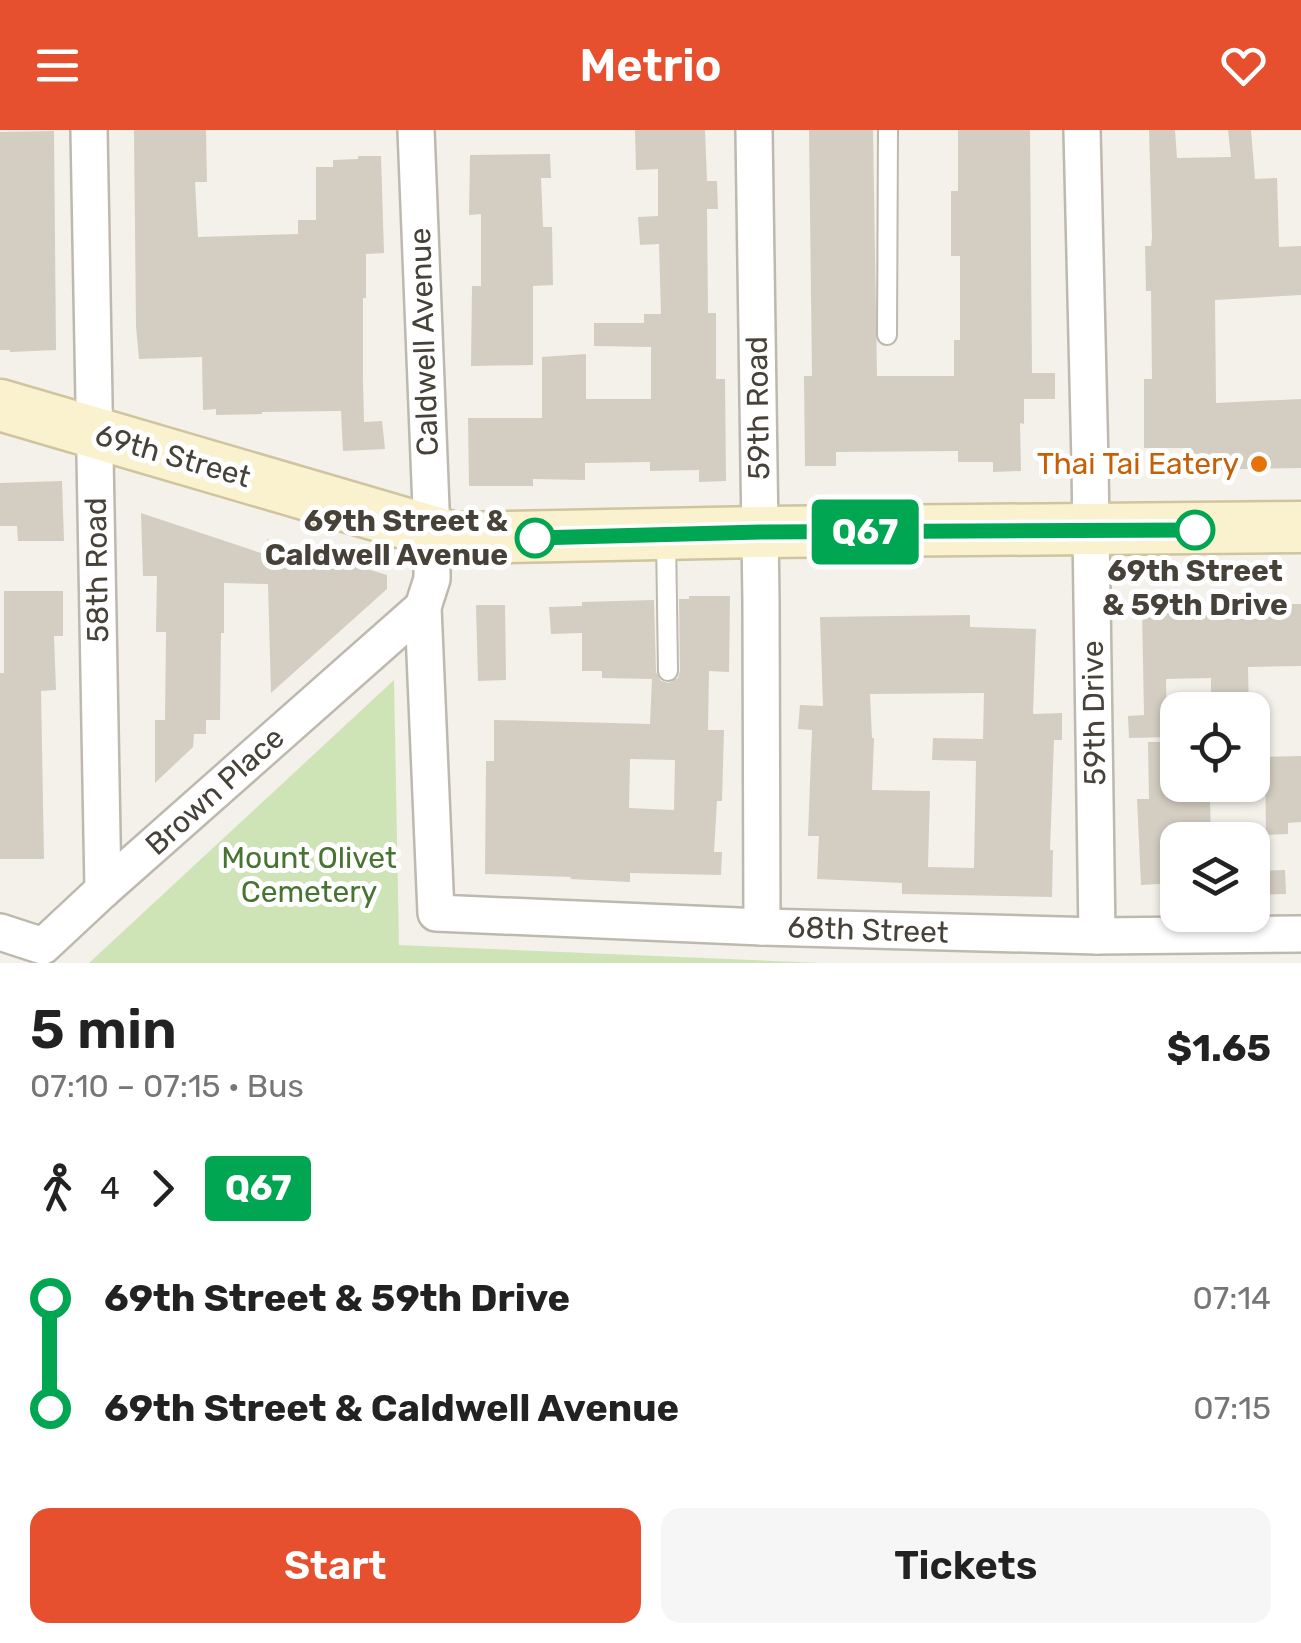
<!DOCTYPE html>
<html lang="en">
<head>
<meta charset="utf-8">
<style>
  :root { --surface:#fff; --page:#f6f6f6; --text:#222; --muted:#767676; --accent:#e6502f }
  body { margin:0; font-family:Rubik,sans-serif; background:var(--page); color:var(--text); height:100vh; display:flex; flex-direction:column; font-size:38px; white-space:nowrap }
  * { box-sizing:border-box; margin:0 }
  p { font-size:32px; color:var(--muted) }
  .icon { flex:none; width:55px; height:55px; fill:none; stroke:currentColor; stroke-width:2; stroke-linecap:round; stroke-linejoin:round }
  .map { position:relative; height:833px; overflow:hidden }
  .sheet { display:flex; flex-direction:column; background:var(--surface); flex:1 }
  .sheet>* { flex:none }
  .badge { padding:0 20px; border-radius:8px; font-size:35px; line-height:65px }
  .controls { position:absolute; left:1160px; top:562px; display:grid; gap:20px }
  .controls a { display:grid; place-items:center; width:110px; height:110px; border-radius:20px; background:var(--surface); box-shadow:0 2px 8px #0004; font-size:50px }
  .map>.badge { position:absolute; translate:-50% -50%; box-shadow:0 0 0 5px #fff }
  .legs { display:flex; align-items:center; gap:15px; height:110px; padding:0 30px; font-size:32px }
  .legs p { margin-inline-start:auto }
  .overview { display:flex; align-items:center; justify-content:space-between; height:170px; padding:0 30px }
  h1 { font-size:55px; font-weight:600; line-height:75px }
  .button { display:flex; gap:20px; margin-top:auto; padding:20px 30px }
  .button a { flex:1; height:115px; border-radius:20px; background:var(--accent); color:#fff; font-size:40px; font-weight:600; line-height:115px; text-align:center }
  .button a+a { background:var(--page); color:var(--text) }
  ul { padding:0 30px; list-style:none }
  li { display:flex; align-items:center; gap:35px; height:110px; font-size:38px }
  li i { display:grid; place-items:center; width:15px; height:100%; margin:0 12px; background:currentColor }
  li i::after { content:''; width:25px; height:25px; margin:-12px; border:8px solid; border-radius:50%; background:var(--surface) }
  li p { margin-inline-start:auto }
  li:first-child i { background:linear-gradient(#0000 50%,currentColor 0) }
  li:last-child i { background:linear-gradient(currentColor 50%,#0000 0) }
  header { display:flex; justify-content:space-between; align-items:center; height:130px; padding:0 30px; background:var(--accent); color:#fff; font-size:45px; font-weight:600 }
  .map>svg:first-child { display:block }
  .green { fill:#cee4b7 }
  .building { fill:#d4cdc1; fill-rule:evenodd }
  .lines { fill:none; stroke-linecap:round; stroke-linejoin:round }
  .service-casing { stroke:#beb9ae; stroke-width:22 }
  .minor-casing { stroke:#beb9ae; stroke-width:40 }
  .secondary-casing { stroke:#cfc49e; stroke-width:55 }
  .service { stroke:#fff; stroke-width:18 }
  .minor { stroke:#fff; stroke-width:35 }
  .secondary { stroke:#faf1cf; stroke-width:50 }
  .line-1-casing { stroke:#fff; stroke-width:22 }
  .line-1 { stroke:#00a651; stroke-width:15 }
  .food-dot { fill:#e8710a; stroke:#fff; stroke-width:4 }
  .stop-1-dot { fill:#fff; stroke:#00a651; stroke-width:5 }
  .labels { text-anchor:middle; dominant-baseline:central; stroke-width:10; stroke-linejoin:round; paint-order:stroke }
  .street-label { font-size:30px; fill:#474239; stroke:#fff }
  .food-label { font-size:30px; fill:#c56008; stroke:#fff; text-anchor:end }
  .stop-label { font-size:30px; font-weight:bold; fill:#474239; stroke:#fff; text-anchor:end }
  .park-label { font-size:30px; fill:#487431; stroke:#fff }
</style>
</head>
<body>
<header><svg class="icon" aria-label="menu" viewBox="0 0 24 24"><path d="M4 6h16M4 12h16M4 18h16"/></svg>Metrio<svg class="icon" aria-label="heart" viewBox="0 0 24 24"><path d="M12 20l-8-8c-3-5 5-10 8-4 3-6 11-1 8 4z"/></svg></header>
<div class="map">
<svg width="1301" height="833" viewBox="0 0 1301 833">
  <rect width="100%" height="100%" fill="#f4f1eb"/>
  <path class="green" d="M394 550 399 815 821 833H89Z"/>
  <g class="building">
    <path d="M134 0H206L207 52H195L198 107 298 104V90H316V37H333V30L358 29V26H381L384 123 366 124V168H363V252L364 292 382 291 385 319 343 321 341 281 262 282V284L216 285V279L203 280 202 227 139 229 136 196Z"/>
    <path d="M635 0H705L707 51H717L718 79H707L708 183H716V249H725L726 351 699 352V340L650 341V332L585 333V350L533 349V356H469L468 288H542V227L586 224V269H651V217L594 216V193H644V184H661L659 114 640 115 638 87 658 86V39L636 40Z"/>
    <path d="M809 0H873L877 246H954V210H960V126H951V61H958V0H1030L1032 243H1055V269H1024V294L1020 293 1021 341 993 342V332H958V321L836 322V336H805L804 246H812Z"/>
    <path d="M1149 0H1175L1177 28 1231 27 1228 0H1251L1255 49 1277 48 1279 117 1301 116V165L1215 170 1216 273 1301 269V338L1191 340V318H1144V249H1152L1151 161H1146L1145 116H1151L1152 107Z"/>
    <path d="M54 1 56 220 10 222V220H0V2Z"/>
    <path d="M550 24 551 48H541L543 97H552L553 155 533 156V235L471 236 472 156H481V84L469 85 470 25Z"/>
    <path d="M62 351 64 411H18L17 396H0V353Z"/>
    <path d="M141 383 267 425V409L387 445V459L271 563 268 454 224 453V503H221L220 590H206V604H194L193 617 155 653V590H165L166 502H156L157 446H143Z"/>
    <path d="M4 461H63V506H54L56 560 41 561 44 729H0V543H4Z"/>
    <path d="M689 466H730L729 542 709 541 708 600H724L722 671H717L714 722H722L721 745 630 743V752L570 749 571 747 485 744 486 631H494V590L650 594 652 549 602 548V541H582V503L551 504 549 477 582 476V472L654 470 656 542 661 551 669 553 678 548 680 541 679 469H689ZM630 629 675 630 674 680 629 678Z"/>
    <path d="M1265 474H1301V536L1248 537 1249 580H1211V548L1166 549 1167 607 1129 608 1128 586 1144 585 1142 478H1176V483H1209V489H1266Z"/>
    <path d="M476 475H505L506 550 478 551Z"/>
    <path d="M970 485V497L1036 499 1033 584 1062 583V610H1054L1050 720H1053L1052 767 902 764V753L817 749 819 706H808L812 600 798 599 800 575 823 576 820 487ZM984 563 983 609 933 608 932 630 976 631 974 738 928 737 930 661 872 660 874 608H872L870 564Z"/>
    <path d="M1148 612H1178V669L1210 668 1211 710H1178V753L1141 755 1137 669H1149Z"/>
    <path d="M1301 626V692L1288 693V704L1266 705 1265 627Z"/>
    <path d="M1285 740 1286 764 1252 765V741Z"/>
  </g>
  <g class="lines">
    <defs>
      <g id="service">
        <path d="M887 205 888 0"/>
        <path d="M666 407 668 541"/>
      </g>
      <g id="minor">
        <path d="M89 0 103 760"/>
        <path d="M416 0 432 403V449L423 477 436 783 762 797 1097 806 1301 804"/>
        <path d="M754 0 761 471 762 797"/>
        <path d="M1082 0 1090 333 1097 806"/>
        <path d="M0 802 43 816 103 760 423 477"/>
      </g>
      <path id="secondary" d="M0 275 455 408 760 402 1301 397"/>
    </defs>
    <use href="#service" class="service-casing"/>
    <use href="#minor" class="minor-casing"/>
    <use href="#secondary" class="secondary-casing"/>
    <use href="#service" class="service"/>
    <use href="#minor" class="minor"/>
    <use href="#secondary" class="secondary"/>
  </g>
  <g class="lines">
    <defs>
      <path id="line-1" d="M535 408 760 402 1195 400"/>
    </defs>
    <use href="#line-1" class="line-1-casing"/>
    <use href="#line-1" class="line-1"/>
  </g>
  <circle class="food-dot" cx="1259" cy="334" r="10"/>
  <g class="stop-1-dot">
    <circle cx="1195" cy="400" r="18"/>
    <circle cx="535" cy="408" r="18"/>
  </g>
  <g class="labels">
    <g class="street-label">
      <text transform="translate(424 212) rotate(-92)">Caldwell Avenue</text>
      <text transform="translate(758 278) rotate(-91)">59th Road</text>
      <text transform="translate(173 326) rotate(16)">69th Street</text>
      <text transform="translate(97 440) rotate(-91)">58th Road</text>
      <text transform="translate(1094 583) rotate(-91)">59th Drive</text>
      <text transform="translate(215 661) rotate(-42)">Brown Place</text>
      <text transform="translate(868 800) rotate(2)">68th Street</text>
    </g>
    <g class="food-label">
      <text x="1239" y="334">Thai Tai Eatery</text>
    </g>
    <g class="stop-label">
      <text x="508" y="391">69th Street &amp;<tspan x="508" dy="34">Caldwell Avenue</tspan></text>
      <text x="1195" y="441" text-anchor="middle">69th Street<tspan x="1195" dy="34">&amp; 59th Drive</tspan></text>
    </g>
    <g class="park-label">
      <text x="309" y="728">Mount Olivet<tspan x="309" dy="34">Cemetery</tspan></text>
    </g>
  </g>
</svg>
<div class="controls">
<a><svg class="icon" aria-label="locate" viewBox="0 0 24 24"><circle cx="12" cy="12" r="6"/><path d="M12 2v4M12 18v4M2 12h4M18 12h4"/></svg></a>
<a><svg class="icon" aria-label="layers" viewBox="0 0 24 24"><path d="M12 4l9 5-9 5-9-5zM3 14l9 5 9-5"/></svg></a>
</div>
<b class="badge" style="left:865px;top:402px;background:#00a651;color:#fff">Q67</b>
</div>
<section class="sheet">
<div class="overview"><div><h1>5 min</h1><p>07:10 – 07:15 · Bus</p></div><b>$1.65</b></div>
<div class="legs"><svg class="icon" aria-label="walk" viewBox="0 0 24 24"><circle cx="13" cy="4" r="2"/><path d="M13 8l-2 6 4 7M11 14l-3 7M7 12l3-4h3l4 4"/></svg>4<svg class="icon" aria-label="forward" viewBox="0 0 24 24"><path d="M9 5l7 7-7 7"/></svg><b class="badge" style="background:#00a651;color:#fff">Q67</b></div>
<ul>
<li><i style="color:#00a651"></i><b>69th Street &amp; 59th Drive</b><p>07:14</p></li>
<li><i style="color:#00a651"></i><b>69th Street &amp; Caldwell Avenue</b><p>07:15</p></li>
</ul>
<div class="button"><a>Start</a><a>Tickets</a></div>
</section>
</body>
</html>
